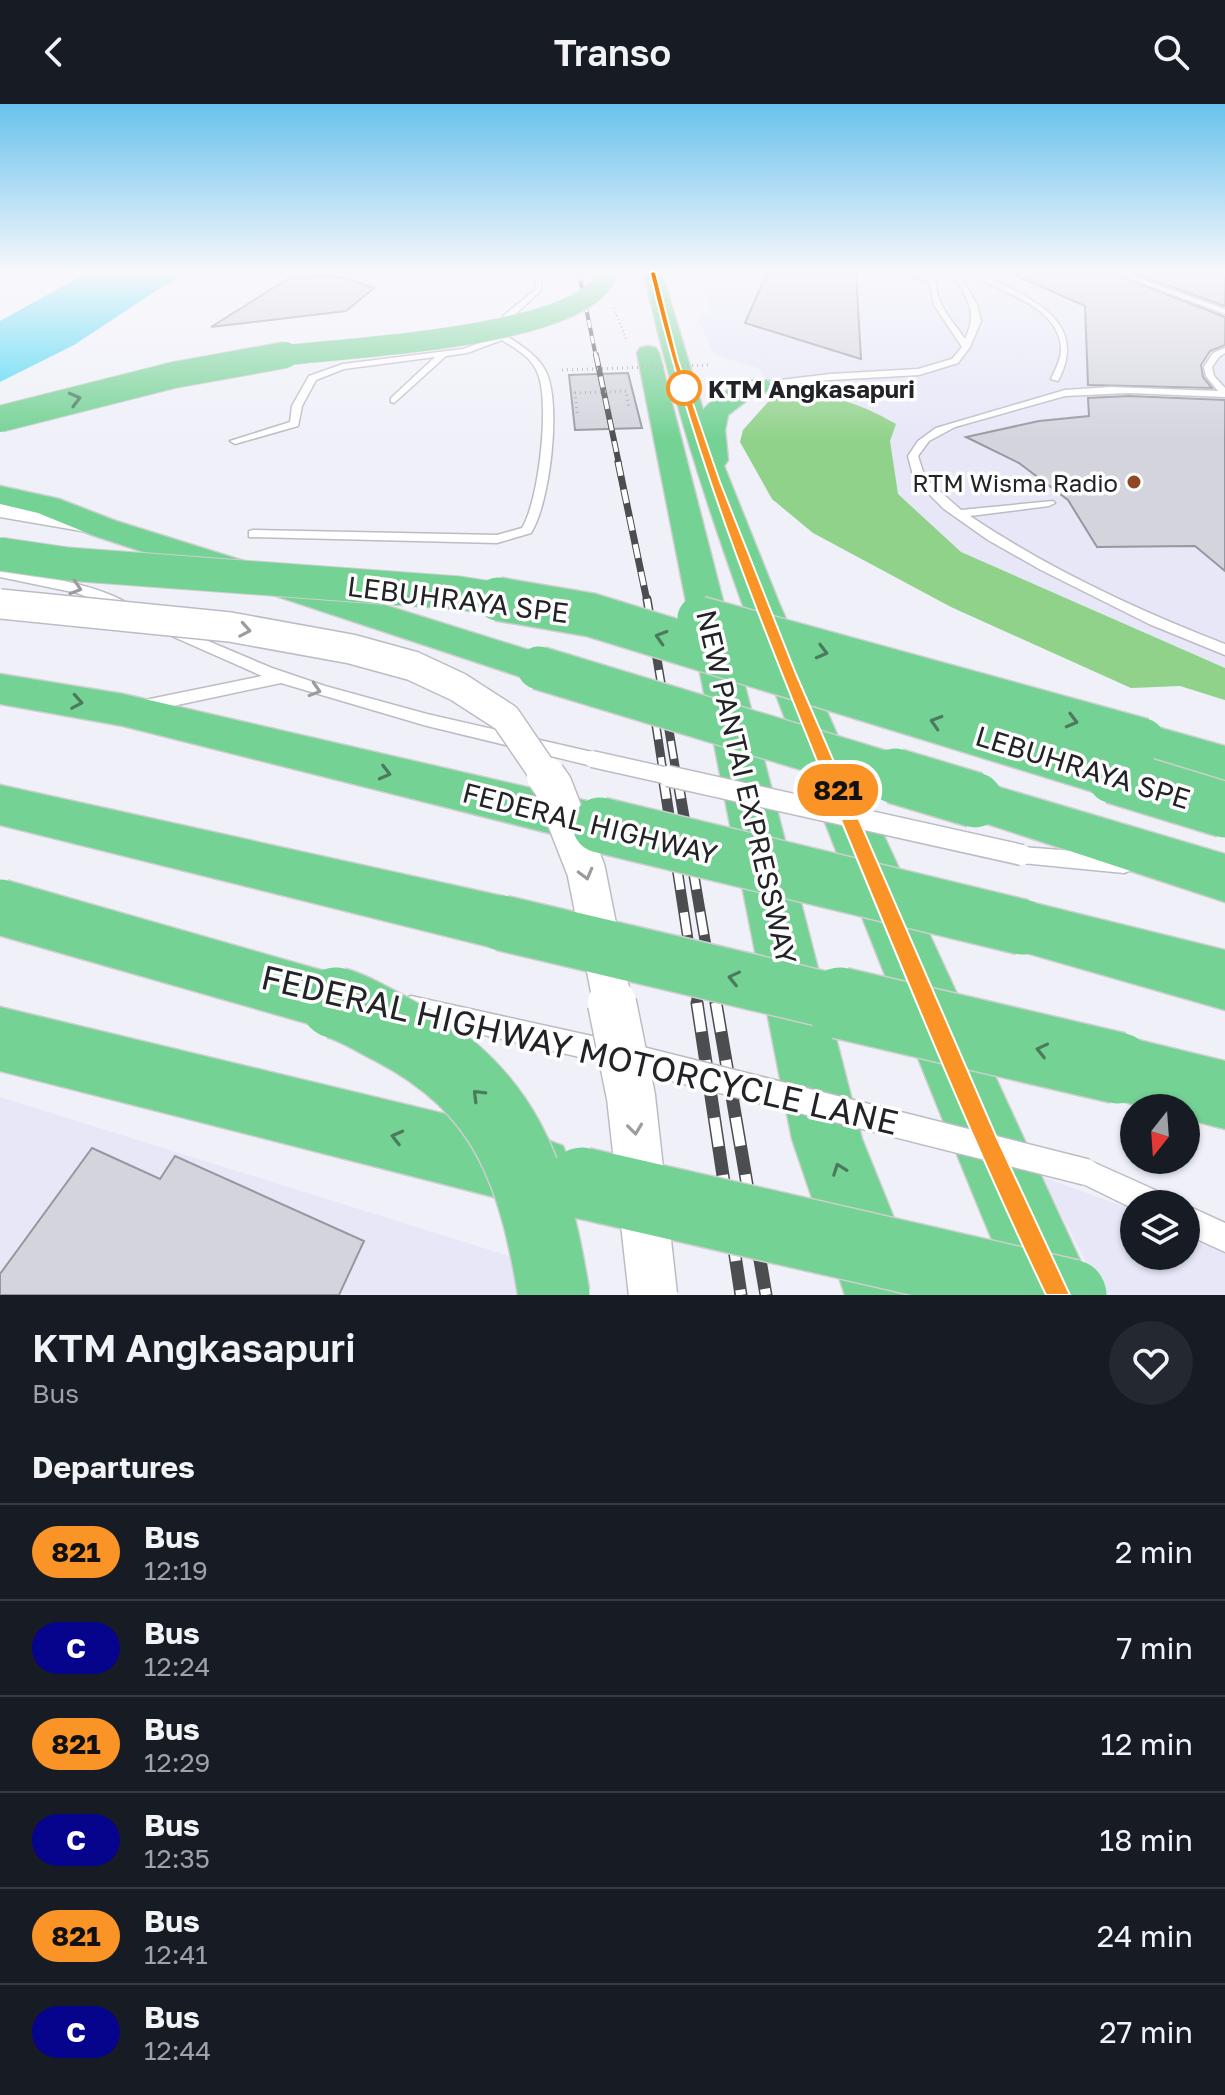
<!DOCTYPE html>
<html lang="en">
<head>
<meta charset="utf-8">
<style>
  :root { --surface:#171b24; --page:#242831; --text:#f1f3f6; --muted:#9ea1a6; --line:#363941 }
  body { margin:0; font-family:"Golos Text",sans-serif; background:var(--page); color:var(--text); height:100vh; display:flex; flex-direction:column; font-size:30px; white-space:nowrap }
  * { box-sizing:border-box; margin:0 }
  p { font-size:26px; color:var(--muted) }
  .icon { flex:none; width:44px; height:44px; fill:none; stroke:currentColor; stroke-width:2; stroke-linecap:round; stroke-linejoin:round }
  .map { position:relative; height:1191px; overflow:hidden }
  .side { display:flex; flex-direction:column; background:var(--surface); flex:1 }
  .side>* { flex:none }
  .badge { padding:0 16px; border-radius:26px; font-size:28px; line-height:52px }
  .needle { width:52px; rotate:197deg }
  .tools { position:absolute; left:1120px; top:990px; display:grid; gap:16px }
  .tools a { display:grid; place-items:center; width:80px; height:80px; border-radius:50%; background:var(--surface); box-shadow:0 2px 6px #0004; font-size:40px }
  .map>.badge { position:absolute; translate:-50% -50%; box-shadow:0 0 0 4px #fff }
  h2 { padding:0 32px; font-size:30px; line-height:72px }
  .round { display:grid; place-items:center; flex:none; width:84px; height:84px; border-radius:42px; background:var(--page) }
  .overview { display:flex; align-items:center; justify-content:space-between; height:136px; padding:0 32px }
  h1 { font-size:38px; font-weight:600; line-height:60px }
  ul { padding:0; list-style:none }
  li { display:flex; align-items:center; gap:24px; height:96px; padding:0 32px; border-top:2px solid var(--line) }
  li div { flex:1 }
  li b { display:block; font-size:30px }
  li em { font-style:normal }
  li .badge { min-width:88px; font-weight:700; text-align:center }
  header { display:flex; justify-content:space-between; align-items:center; height:104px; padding:0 32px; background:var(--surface); font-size:36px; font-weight:600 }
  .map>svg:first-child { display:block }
  .built { fill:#e7e7f8 }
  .green { fill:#91d28b }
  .water { fill:#4bd6f3 }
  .building { fill:#d4d4dd; stroke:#9797a0; stroke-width:2 }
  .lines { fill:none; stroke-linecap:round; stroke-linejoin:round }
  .lane-casing { stroke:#bcbcc5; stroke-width:3 }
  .street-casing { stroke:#bcbcc5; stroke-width:3 }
  .highway-casing { stroke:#cecfcf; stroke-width:3 }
  .path { stroke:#a2a3a9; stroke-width:2; stroke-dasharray:1 3; stroke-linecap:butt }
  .lane { fill:#fff; fill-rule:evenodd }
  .street { fill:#fff; fill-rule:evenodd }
  .highway { fill:#74d294; fill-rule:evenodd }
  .rail-far5-casing { stroke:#4c4d51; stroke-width:4 }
  .rail-far4-casing { stroke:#4c4d51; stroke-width:6 }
  .rail-far3-casing { stroke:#4c4d51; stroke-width:7 }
  .rail-far2-casing { stroke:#4c4d51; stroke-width:9 }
  .rail-far1-casing { stroke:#4c4d51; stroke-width:11 }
  .rail-casing { stroke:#4c4d51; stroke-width:13 }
  .rail-far5 { stroke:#fefefe; stroke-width:3; stroke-dasharray:8; stroke-linecap:butt }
  .rail-far4 { stroke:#fefefe; stroke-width:4; stroke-dasharray:11; stroke-linecap:butt }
  .rail-far3 { stroke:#fefefe; stroke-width:5; stroke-dasharray:14; stroke-linecap:butt }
  .rail-far2 { stroke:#fefefe; stroke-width:6; stroke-dasharray:18; stroke-linecap:butt }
  .rail-far1 { stroke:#fefefe; stroke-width:8; stroke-dasharray:23; stroke-linecap:butt }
  .rail { stroke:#fefefe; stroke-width:10; stroke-dasharray:29; stroke-linecap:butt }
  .lane-bridge-far2-casing { stroke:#bcbcc5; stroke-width:19; stroke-linecap:butt }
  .lane-bridge-far1-casing { stroke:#bcbcc5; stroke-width:23; stroke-linecap:butt }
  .lane-bridge-casing { stroke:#bcbcc5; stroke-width:29; stroke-linecap:butt }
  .street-bridge-far2-casing { stroke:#bcbcc5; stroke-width:32; stroke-linecap:butt }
  .street-bridge-far1-casing { stroke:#bcbcc5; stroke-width:41; stroke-linecap:butt }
  .street-bridge-casing { stroke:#bcbcc5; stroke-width:51; stroke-linecap:butt }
  .highway-bridge-far5-casing { stroke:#cecfcf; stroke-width:21; stroke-linecap:butt }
  .highway-bridge-far4-casing { stroke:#cecfcf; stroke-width:28; stroke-linecap:butt }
  .highway-bridge-far3-casing { stroke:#cecfcf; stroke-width:35; stroke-linecap:butt }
  .highway-bridge-far2-casing { stroke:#cecfcf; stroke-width:46; stroke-linecap:butt }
  .highway-bridge-far1-casing { stroke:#cecfcf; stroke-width:58; stroke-linecap:butt }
  .highway-bridge-casing { stroke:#cecfcf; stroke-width:74; stroke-linecap:butt }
  .path-bridge { stroke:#a2a3a9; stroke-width:3; stroke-dasharray:1 4; stroke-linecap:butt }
  .lane-bridge-far2 { stroke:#fff; stroke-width:16 }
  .lane-bridge-far1 { stroke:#fff; stroke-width:20 }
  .lane-bridge { stroke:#fff; stroke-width:26 }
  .street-bridge-far2 { stroke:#fff; stroke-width:29 }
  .street-bridge-far1 { stroke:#fff; stroke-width:38 }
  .street-bridge { stroke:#fff; stroke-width:48 }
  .highway-bridge-far5 { stroke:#74d294; stroke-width:20 }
  .highway-bridge-far4 { stroke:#74d294; stroke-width:26 }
  .highway-bridge-far3 { stroke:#74d294; stroke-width:33 }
  .highway-bridge-far2 { stroke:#74d294; stroke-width:43 }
  .highway-bridge-far1 { stroke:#74d294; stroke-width:55 }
  .highway-bridge { stroke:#74d294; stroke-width:71 }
  .oneway { stroke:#4b7a5d }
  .oneway2 { stroke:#9c9c9d }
  .line { fill:#fa9426; stroke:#fff; stroke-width:2 }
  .stop-dot { fill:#fff; stroke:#fa9426; stroke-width:4 }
  .poi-dot { fill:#8f4726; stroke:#fefefe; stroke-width:3 }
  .labels { text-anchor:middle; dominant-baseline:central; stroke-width:7; stroke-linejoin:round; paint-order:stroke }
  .far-stop-label { font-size:24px; font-weight:bold; fill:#222326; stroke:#fefefe; text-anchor:start }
  .far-poi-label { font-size:24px; fill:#222326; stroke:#fefefe; text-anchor:end }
  .street-label { font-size:28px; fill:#222326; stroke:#fefefe }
  .near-street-label { font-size:34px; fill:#222326; stroke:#fefefe }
</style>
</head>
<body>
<header><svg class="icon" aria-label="back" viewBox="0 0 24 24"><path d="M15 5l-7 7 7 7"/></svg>Transo<svg class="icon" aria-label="search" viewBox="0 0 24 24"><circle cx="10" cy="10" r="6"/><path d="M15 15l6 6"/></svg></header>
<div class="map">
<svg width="1225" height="1191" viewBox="0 0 1225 1191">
  <rect width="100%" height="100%" fill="#f0f0f9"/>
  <g class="built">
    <path d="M698 169H1225V597L1180 582 1131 584 951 503 813 429 772 395 740 338 743 326 776 288 758 264 715 251 697 214 710 207Z"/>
    <path d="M0 993 564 1169 561 1191H0Z"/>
    <path d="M1042 1073 1134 1106V1152H1186V1125L1225 1139V1191H1103Z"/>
  </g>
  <path class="green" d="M776 289C827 291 851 294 896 320L890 337 898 390 961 448 1225 564V596L1180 582 1131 584 951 503 813 429 772 395 740 338 743 326Z"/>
  <path class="water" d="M87 169H183L74 241 0 278V217Z"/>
  <g class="building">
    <path d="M767 169H856L861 255 745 219Z"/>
    <path d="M1010 169H1112L1225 213V241L1210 247 1201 261 1203 273 1212 284 1088 281 1085 202Z"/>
    <path d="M1133 169 1225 171V202Z"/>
    <path d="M294 171 343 173 374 184 346 207 211 223Z"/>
    <path d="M628 269 642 324 575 326 569 271Z"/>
    <path d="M1129 292 1225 296V467L1195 442 1097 443 1068 396 1019 359 966 333 1039 317 1089 312 1088 294Z"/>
    <path d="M92 1044 160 1075 175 1052 364 1137 339 1191H0V1170Z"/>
  </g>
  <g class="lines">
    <defs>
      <g id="lane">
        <path d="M536 169H542L541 187 510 215 507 232C522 242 540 253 547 270 561 303 550 399 531 429L497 439 249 433V427L253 426 497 431 522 424C539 397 550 299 538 270 533 254 515 244 502 236L467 249 446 252 394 299 391 298V294L435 253 344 265 316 276 302 302 298 322 235 340 230 337 290 318 292 302 309 272 343 260 463 245 499 232 503 212 535 186Z"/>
        <path d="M893 169 929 173 926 169H933L936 174C934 199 952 216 965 235 977 208 970 202 957 176L962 170H966L963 176 977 201 981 217 970 243 958 259 919 271 830 276 753 284 751 282 756 279 830 270 918 265 952 255 962 243 934 201 929 177Z"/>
        <path d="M968 169C982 169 996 177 1008 183 1050 204 1084 228 1058 277L1051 275C1055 266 1061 256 1061 245 1060 201 997 187 968 169Z"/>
        <path d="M1115 169H1124L1225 205V210Z"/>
        <path d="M1225 244V249L1219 253 1212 263 1214 272 1225 284V293L1129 289 1065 292 955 323 929 337 918 352 925 374 961 406 1053 397 1055 399 1049 402 970 412C1049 465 1137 506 1225 540V551L1149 520 1041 466 988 436 944 405 914 375 908 352 918 337 936 324 1065 286 1110 283 1218 287 1206 272 1204 263 1213 249Z"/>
        <path d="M0 465C35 471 110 482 135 505L128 509 77 489 0 473Z"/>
        <path d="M163 518 272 564 325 582 427 610 592 648 598 650 601 655 598 660 592 662 427 622 281 579 140 609 134 607 132 603 134 599 140 597 262 572 158 526 156 523Z"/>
        <path d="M1022 743 1124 751 1131 754 1134 760 1131 766 1124 769 1022 759 1015 757 1012 751 1015 745Z"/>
        <path d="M411 892 601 934 609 938 613 946 609 954 601 958 411 914 403 911 400 903 403 895Z"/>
        <path d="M1086 1055 1164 1090 1168 1100H1134V1105L1077 1077 1073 1068 1077 1059Z"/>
        <path d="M1186 1101 1225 1119V1148L1186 1130Z"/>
      </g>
      <path id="street" d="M0 399 93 415 101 417 104 422 101 427 93 429 0 413Z"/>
      <g id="highway">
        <path d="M644 169H662L703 306C718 290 746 271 769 277L772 282 769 287 750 294 728 311 725 326 728 356 724 362 779 499 836 628 1096 1191H1015C948 1031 884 870 821 708 752 531 685 355 644 169Z"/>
        <path d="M648 242 656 244 659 249 862 1035 925 1191H845L792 1035 637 249 640 244Z"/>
        <path d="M0 382 59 395 116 417 554 554 560 564 554 574 539 578 524 574 92 431 38 409 0 400Z"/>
        <path d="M0 570 123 590 600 700 618 706 626 721 618 736 600 742 123 622 0 600Z"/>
        <path d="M1143 619 1225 642V678L1127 648 1120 636 1127 624Z"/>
        <path d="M975 676 1225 750V798L957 710 950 696 957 682Z"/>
        <path d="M0 681 502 792 522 800 531 819 522 838 502 846 0 721Z"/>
        <path d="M1022 796 1225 846V906L1002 842 993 823 1002 804Z"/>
        <path d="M0 903 537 1032 563 1042 573 1068 563 1094 537 1104 0 967Z"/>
        <path d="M1118 931 1225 957V1025L1186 1015V1004H1144L1094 988 1085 964 1094 940Z"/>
      </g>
    </defs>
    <use href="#lane" class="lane-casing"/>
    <use href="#street" class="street-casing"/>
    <use href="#highway" class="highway-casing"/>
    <path class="path" d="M614 204 626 235"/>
    <use href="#lane" class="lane"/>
    <use href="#street" class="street"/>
    <use href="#highway" class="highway"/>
    <defs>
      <path id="rail-far5" d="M579 169 596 253"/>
      <path id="rail-far4" d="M596 251 619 360"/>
      <path id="rail-far3" d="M618 358 647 497"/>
      <g id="rail-far2">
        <path d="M647 495 677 674"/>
        <path d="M650 582 664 674"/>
      </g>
      <g id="rail-far1">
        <path d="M663 672 698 901"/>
        <path d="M677 672 716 901"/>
      </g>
      <g id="rail">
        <path d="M697 899 741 1191"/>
        <path d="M716 899 766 1191"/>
      </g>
    </defs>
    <use href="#rail-far5" class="rail-far5-casing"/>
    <use href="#rail-far4" class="rail-far4-casing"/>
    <use href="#rail-far3" class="rail-far3-casing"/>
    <use href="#rail-far2" class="rail-far2-casing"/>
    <use href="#rail-far1" class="rail-far1-casing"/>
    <use href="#rail" class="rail-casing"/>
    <use href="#rail-far5" class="rail-far5"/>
    <use href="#rail-far4" class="rail-far4"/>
    <use href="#rail-far3" class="rail-far3"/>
    <use href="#rail-far2" class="rail-far2"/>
    <use href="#rail-far1" class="rail-far1"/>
    <use href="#rail" class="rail"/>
    <defs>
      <path id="lane-bridge-far2" d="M592 655 677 674"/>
      <path id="lane-bridge-far1" d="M668 672 1022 751"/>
      <path id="lane-bridge" d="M630 953 1086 1068"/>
      <path id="street-bridge-far2" d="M0 500 230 523 351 545 413 562 458 583 506 614 547 674"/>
      <path id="street-bridge-far1" d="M546 672 553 682 586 766 613 901"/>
      <path id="street-bridge" d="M612 899 631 993 653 1191"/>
      <path id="highway-bridge-far5" d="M272 253C339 243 584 236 608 169"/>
      <path id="highway-bridge-far4" d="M0 315 174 271 285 251"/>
      <path id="highway-bridge-far3" d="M0 450 68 460 459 489 510 497"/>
      <g id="highway-bridge-far2">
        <path d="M498 495 591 511 1121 674"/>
        <path d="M699 514 1143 636"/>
        <path d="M539 564 902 674"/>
      </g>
      <g id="highway-bridge-far1">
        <path d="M895 672 975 696"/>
        <path d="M1114 672 1225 706"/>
        <path d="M600 721 1022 823"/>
        <path d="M0 803 343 901"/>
        <path d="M502 819 849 901"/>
      </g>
      <g id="highway-bridge">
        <path d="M336 899C355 904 373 916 391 925 507 985 534 1070 554 1191"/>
        <path d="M840 899 1118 964"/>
        <path d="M582 1079 1071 1191"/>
      </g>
    </defs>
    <use href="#lane-bridge-far2" class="lane-bridge-far2-casing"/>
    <use href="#lane-bridge-far1" class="lane-bridge-far1-casing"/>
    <use href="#lane-bridge" class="lane-bridge-casing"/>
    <use href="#street-bridge-far2" class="street-bridge-far2-casing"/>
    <use href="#street-bridge-far1" class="street-bridge-far1-casing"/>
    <use href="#street-bridge" class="street-bridge-casing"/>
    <use href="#highway-bridge-far5" class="highway-bridge-far5-casing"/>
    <use href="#highway-bridge-far4" class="highway-bridge-far4-casing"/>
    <use href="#highway-bridge-far3" class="highway-bridge-far3-casing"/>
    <use href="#highway-bridge-far2" class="highway-bridge-far2-casing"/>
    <use href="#highway-bridge-far1" class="highway-bridge-far1-casing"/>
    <use href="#highway-bridge" class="highway-bridge-casing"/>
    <g class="path-bridge">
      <path d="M562 266 709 261"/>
      <path d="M577 309 575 289 626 287 629 303"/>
    </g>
    <use href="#lane-bridge-far2" class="lane-bridge-far2"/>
    <use href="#lane-bridge-far1" class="lane-bridge-far1"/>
    <use href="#lane-bridge" class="lane-bridge"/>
    <use href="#street-bridge-far2" class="street-bridge-far2"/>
    <use href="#street-bridge-far1" class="street-bridge-far1"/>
    <use href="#street-bridge" class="street-bridge"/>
    <use href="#highway-bridge-far5" class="highway-bridge-far5"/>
    <use href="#highway-bridge-far4" class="highway-bridge-far4"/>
    <use href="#highway-bridge-far3" class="highway-bridge-far3"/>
    <use href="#highway-bridge-far2" class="highway-bridge-far2"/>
    <use href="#highway-bridge-far1" class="highway-bridge-far1"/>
    <use href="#highway-bridge" class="highway-bridge"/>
  </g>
  <defs><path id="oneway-chevron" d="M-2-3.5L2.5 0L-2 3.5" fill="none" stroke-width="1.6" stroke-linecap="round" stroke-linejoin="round" transform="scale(2)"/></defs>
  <g class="oneway">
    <use href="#oneway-chevron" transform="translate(75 295) rotate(-15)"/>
    <use href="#oneway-chevron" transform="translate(661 533) rotate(-163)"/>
    <use href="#oneway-chevron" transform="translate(822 548) rotate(15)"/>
    <use href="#oneway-chevron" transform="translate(77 598) rotate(10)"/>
    <use href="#oneway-chevron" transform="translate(1072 617) rotate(15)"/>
    <use href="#oneway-chevron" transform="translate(936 618) rotate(-163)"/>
    <use href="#oneway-chevron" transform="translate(385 669) rotate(14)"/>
    <use href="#oneway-chevron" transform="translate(734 874) rotate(-167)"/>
    <use href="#oneway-chevron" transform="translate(1042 946) rotate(-167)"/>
    <use href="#oneway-chevron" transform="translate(478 991) rotate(-135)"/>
    <use href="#oneway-chevron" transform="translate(397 1033) rotate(-166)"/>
    <use href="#oneway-chevron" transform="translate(839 1065) rotate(-110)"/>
  </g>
  <g class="oneway2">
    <use href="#oneway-chevron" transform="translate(76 484) rotate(18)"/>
    <use href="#oneway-chevron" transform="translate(245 526) rotate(10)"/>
    <use href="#oneway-chevron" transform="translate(315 586) rotate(17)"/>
    <use href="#oneway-chevron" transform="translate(586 770) rotate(75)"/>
    <use href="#oneway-chevron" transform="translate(635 1025) rotate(83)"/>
  </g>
  <linearGradient id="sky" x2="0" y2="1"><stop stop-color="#69c2ec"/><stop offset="0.5" stop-color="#f8f8fc"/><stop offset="1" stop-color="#f8f8fc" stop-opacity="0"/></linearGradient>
  <rect width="1225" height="336" fill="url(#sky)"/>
  <path class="line" d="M653 167 656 169 678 256 720 378 796 570 996 1032 1070 1191H1046C974 1041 908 879 841 716 768 537 694 358 650 169Z"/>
  <circle class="stop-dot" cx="684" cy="284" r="16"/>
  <circle class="poi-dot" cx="1134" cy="378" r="8"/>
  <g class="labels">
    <g class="far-stop-label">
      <text x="708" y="284">KTM Angkasapuri</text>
    </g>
    <g class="far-poi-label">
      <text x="1118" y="378">RTM Wisma Radio</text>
    </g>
    <g class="street-label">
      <text transform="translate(458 495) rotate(7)">LEBUHRAYA SPE</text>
      <text transform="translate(1083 663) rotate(17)">LEBUHRAYA SPE</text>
      <text transform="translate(747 683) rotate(77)">NEW PANTAI EXPRESSWAY</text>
      <text transform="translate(590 719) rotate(14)">FEDERAL HIGHWAY</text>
    </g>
    <g class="near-street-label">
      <text transform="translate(580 945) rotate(13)">FEDERAL HIGHWAY MOTORCYCLE LANE</text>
    </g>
  </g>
</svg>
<div class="tools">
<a><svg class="needle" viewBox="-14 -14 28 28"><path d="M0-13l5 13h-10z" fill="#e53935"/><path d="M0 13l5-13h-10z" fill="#9ea1a6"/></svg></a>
<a><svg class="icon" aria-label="layers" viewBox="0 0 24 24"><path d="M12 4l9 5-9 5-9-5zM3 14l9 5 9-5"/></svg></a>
</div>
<b class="badge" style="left:838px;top:686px;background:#fa9426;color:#111">821</b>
</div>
<section class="side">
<div class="overview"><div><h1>KTM Angkasapuri</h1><p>Bus</p></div><a class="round"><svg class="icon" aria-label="heart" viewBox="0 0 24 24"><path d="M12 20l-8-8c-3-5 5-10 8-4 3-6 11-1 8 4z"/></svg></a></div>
<h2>Departures</h2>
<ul>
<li><span class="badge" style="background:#fa9426;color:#111">821</span><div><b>Bus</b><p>12:19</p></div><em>2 min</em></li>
<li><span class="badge" style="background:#06038d;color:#fff">C</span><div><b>Bus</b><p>12:24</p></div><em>7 min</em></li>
<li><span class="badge" style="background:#fa9426;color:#111">821</span><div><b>Bus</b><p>12:29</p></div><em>12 min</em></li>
<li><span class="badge" style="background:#06038d;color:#fff">C</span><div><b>Bus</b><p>12:35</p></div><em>18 min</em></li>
<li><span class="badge" style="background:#fa9426;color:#111">821</span><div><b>Bus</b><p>12:41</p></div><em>24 min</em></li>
<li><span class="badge" style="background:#06038d;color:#fff">C</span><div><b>Bus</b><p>12:44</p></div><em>27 min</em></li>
</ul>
</section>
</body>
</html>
